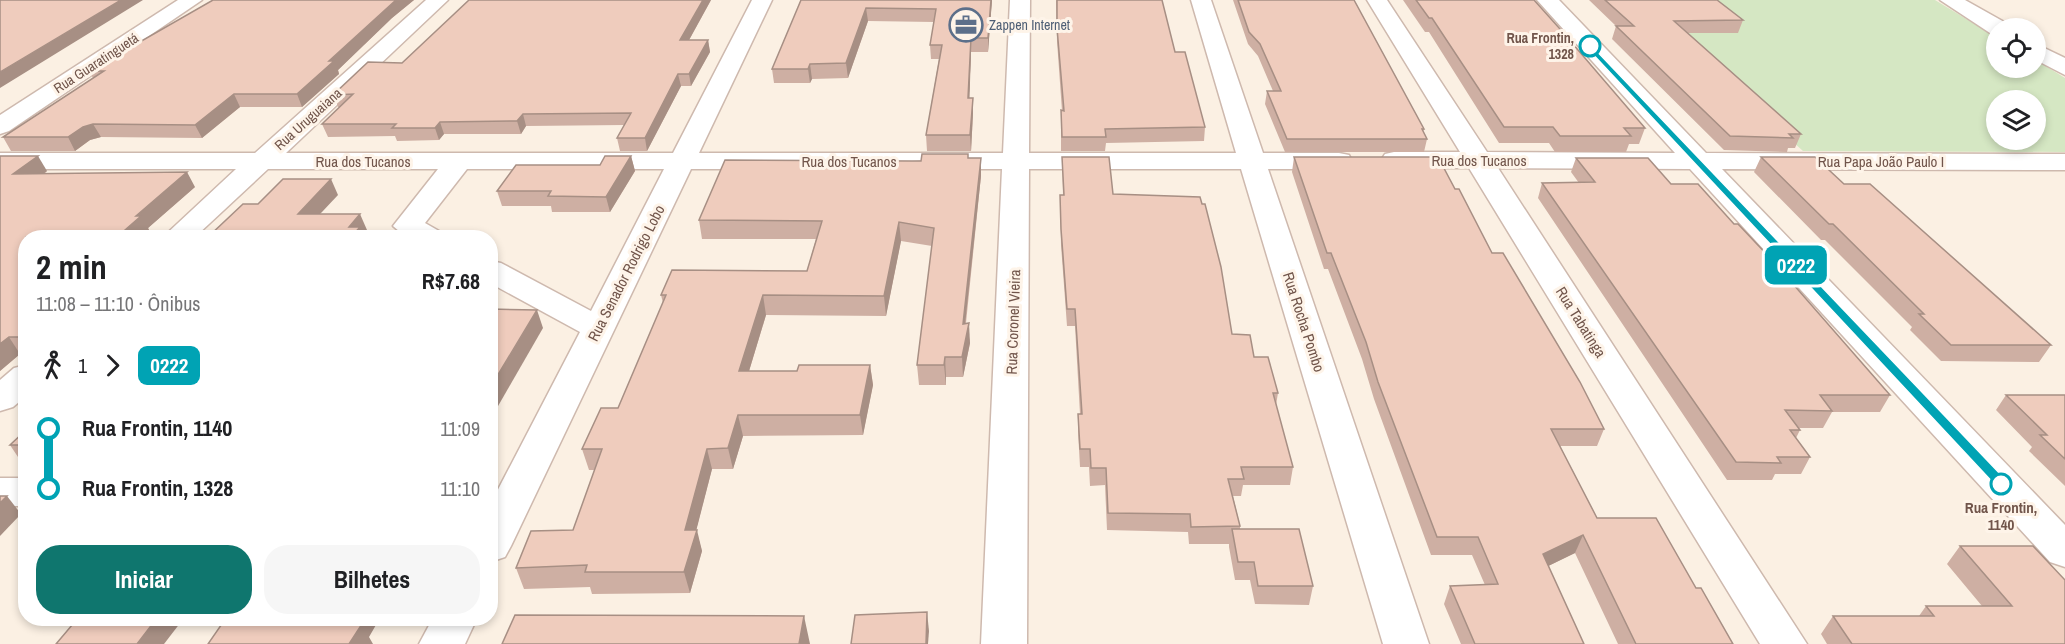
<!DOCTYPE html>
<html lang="pt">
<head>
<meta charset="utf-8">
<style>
  :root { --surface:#fff; --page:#f6f6f6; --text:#202124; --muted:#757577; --accent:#0f766e }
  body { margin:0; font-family:"Archivo Narrow",sans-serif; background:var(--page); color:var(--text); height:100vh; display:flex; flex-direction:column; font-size:22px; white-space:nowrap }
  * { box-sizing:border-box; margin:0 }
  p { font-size:20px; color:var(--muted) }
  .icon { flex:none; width:33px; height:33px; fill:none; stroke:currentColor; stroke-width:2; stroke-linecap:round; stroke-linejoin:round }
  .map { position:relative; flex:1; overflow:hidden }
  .sheet { position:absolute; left:18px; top:230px; width:480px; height:396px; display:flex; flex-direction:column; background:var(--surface); border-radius:24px; box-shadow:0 3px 9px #0003 }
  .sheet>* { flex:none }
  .badge { padding:0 12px; border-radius:9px; font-size:21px; line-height:39px }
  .controls { position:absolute; left:1986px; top:18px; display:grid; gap:12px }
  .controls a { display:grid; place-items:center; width:60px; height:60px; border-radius:50%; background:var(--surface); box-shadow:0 3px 9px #0003; font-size:30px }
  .map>.badge { position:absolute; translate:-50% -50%; box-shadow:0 0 0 3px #fff }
  .legs { display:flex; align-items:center; gap:9px; height:66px; padding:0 18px; font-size:20px }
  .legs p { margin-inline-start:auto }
  .head { display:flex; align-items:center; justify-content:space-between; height:102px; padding:0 18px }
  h1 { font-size:33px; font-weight:700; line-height:45px }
  .button { display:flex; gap:12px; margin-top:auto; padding:12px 18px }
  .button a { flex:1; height:69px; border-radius:24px; background:var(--accent); color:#fff; font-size:24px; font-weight:700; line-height:69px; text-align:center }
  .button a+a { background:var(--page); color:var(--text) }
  ul { padding:0 18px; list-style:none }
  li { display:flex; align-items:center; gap:21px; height:60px; font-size:22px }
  li i { display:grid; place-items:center; width:9px; height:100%; margin:0 8px; background:currentColor }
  li i::after { content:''; width:15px; height:15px; margin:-8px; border:4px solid; border-radius:50%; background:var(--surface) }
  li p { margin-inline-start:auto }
  li:first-child i { background:linear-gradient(#0000 50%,currentColor 0) }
  li:last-child i { background:linear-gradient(currentColor 50%,#0000 0) }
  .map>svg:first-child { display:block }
  .green { fill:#d5e7c3; fill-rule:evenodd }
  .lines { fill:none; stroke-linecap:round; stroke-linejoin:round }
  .minor-casing { stroke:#ceb9ae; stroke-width:3 }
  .minor { fill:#fff; fill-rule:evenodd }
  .wall { fill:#ceafa3 }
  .shaded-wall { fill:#a78f84 }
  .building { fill:#efccbd; stroke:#a78f84; stroke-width:1.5 }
  .line-1 { fill:#00a3b4; stroke:#fff; stroke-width:1.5 }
  .stop-1-dot { fill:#fff; stroke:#00a3b4; stroke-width:3 }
  .labels { text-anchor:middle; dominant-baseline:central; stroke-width:6; stroke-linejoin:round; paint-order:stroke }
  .far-service-label { font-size:14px; fill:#4e5e75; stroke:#fef4e9; text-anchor:start }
  .far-stop-label { font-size:14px; font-weight:bold; fill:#71554b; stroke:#fef4e9; text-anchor:end }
  .far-street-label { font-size:14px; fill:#71554b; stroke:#fef4e9 }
  .street-label { font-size:15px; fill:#71554b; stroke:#fef4e9 }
  .stop-label { font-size:15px; font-weight:bold; fill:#71554b; stroke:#fef4e9 }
</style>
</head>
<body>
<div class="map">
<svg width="2065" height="644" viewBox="0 0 2065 644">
  <rect width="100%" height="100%" fill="#fbf0e3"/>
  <path class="green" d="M1635 0H1935L1996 37V68H2036V60L2065 78V152L1803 151ZM1996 100H2036V140H1996Z"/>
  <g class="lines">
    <defs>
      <g id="minor">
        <path d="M178 0H202L9 131 0 134V115Z"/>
        <path d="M426 0H448L286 153H673L752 0H772L699 153H1003L1010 0H1030L1029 153H1236L1191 0H1211L1263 153H1339L1349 155 1352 161 1349 167 1339 169H1268L1429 644H1383L1241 169H1029L1027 644H981L1002 169H691L511 546 505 557 490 562V505L580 332 490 283V261L501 263 591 311 664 169H467L425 223 439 231 443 237H406L393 226 438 169H268L195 237H163L236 169H0V153H255Z"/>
        <path d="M1367 0H1387L1487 152 1675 153 1537 0H1559L1706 153 2065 154V170L1722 169 2065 525V567L2050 562 1690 169 1498 168 1807 644H1760L1469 168H1394L1385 166 1381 160 1385 154 1394 152H1460Z"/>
        <path d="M1940 0H1965L2006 23 2009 28H1996V34L1990 33Z"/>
        <path d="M2036 44 2065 58V75L2036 60Z"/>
        <path d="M26 365V396L13 407 0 411V380L14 368Z"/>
        <rect x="0" y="478" width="26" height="28"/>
        <path d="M433 618H477L465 644H419Z"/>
      </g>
    </defs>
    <use href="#minor" class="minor-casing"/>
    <use href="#minor" class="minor"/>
  </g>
  <g class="wall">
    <path d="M213 0H414L392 18 338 70 339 74 302 107H240L202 138 101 137 90 140 75 151H11L3 137 93 78 89 71Z"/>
    <path d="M711 0 689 40H708L710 52 691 86H681L647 151H620L617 138 624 125 526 126 521 134H444L439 140 397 141 395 136 328 137 322 124 340 107H338L333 95 402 63Z"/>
    <path d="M801 0H992L988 52H971L969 98H973V113L971 151H927L926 135 939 59H931L930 45 934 22 868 21 848 78 812 79 810 83H774L772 69Z"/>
    <path d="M1056 0 1175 52 1205 127 1204 141 1106 143 1105 151H1061V110L1062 111 1057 41Z"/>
    <path d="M1233 0H1354L1424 129 1423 132 1427 139 1424 152H1285L1265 104 1267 91H1273L1258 56 1248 44Z"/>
    <path d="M1403 0H1534L1645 128 1639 144H1629L1626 152H1555L1549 143H1499L1429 32H1425Z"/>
    <path d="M1589 0H1717L1743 20 1738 33H1688L1801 134 1795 148H1788L1787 152 1724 150 1612 39 1616 26Z"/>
    <path d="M0 156 47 171 44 174 195 187 148 228 150 232 26 237V354H20L0 371Z"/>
    <path d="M631 156 635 171 610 212H552L551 206H502L497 191 600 165Z"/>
    <path d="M1062 157 1113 194 1232 334 1254 357 1278 393 1276 405 1293 467 1290 485H1243L1241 496H1233L1240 526V529L1313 586 1309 605 1255 604 1250 580H1235L1229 547V544H1189L1188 532 1107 530 1105 485 1090 486 1089 467H1080L1078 431V414H1080L1075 326H1067L1061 245 1060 195H1063Z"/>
    <path d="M1294 157 1455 189 1492 253 1604 429 1597 446H1560L1597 518 1696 588 1733 644H1618L1575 553 1548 566 1584 644H1461L1444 604 1450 586 1485 585 1472 555H1431L1374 399 1362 359 1328 269H1324L1292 172Z"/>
    <path d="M1761 157 1844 184 2051 345 2039 362 1941 361 1910 330 1912 327 1825 240H1821L1754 172Z"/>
    <path d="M968 158 981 176 966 323 970 343 963 377H946V385H919L917 365 932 246 901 241 886 316 766 315 749 371H797L870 365 873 385 863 435 743 436 733 469H712L696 530 702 551 690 593 592 594 590 587 524 589 516 568 573 530 595 470H589L582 449 618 408 663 303 661 295 807 271 816 239H702L699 220 912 161Z"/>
    <path d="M1576 158 1671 184 1734 224 1890 395 1880 412H1832L1823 428H1798L1800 430 1796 438 1810 457 1801 474H1775L1772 480H1727L1538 198 1542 183H1579L1571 172Z"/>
    <path d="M2006 395H2065V486L2029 451 2032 447 1996 410Z"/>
    <path d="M26 430V468L23 463H22L10 445Z"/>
    <path d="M1960 546 2065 644H1827L1821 634 1833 616H1919L1926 606H1982L1947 564Z"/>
  </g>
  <g class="shaded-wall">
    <path d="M121 0H143L0 88V72Z"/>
    <path d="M396 0H414L392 18 338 70 339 74 302 107 297 94 329 61Z"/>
    <path d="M703 0H711L683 51 680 40Z"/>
    <path d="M991 0H992L988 52V38Z"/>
    <path d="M866 8 868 21 848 78 846 63Z"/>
    <path d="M971 38V52L969 113 968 98Z"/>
    <path d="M708 40 710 52 691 86 689 74Z"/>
    <path d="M810 64 812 79 810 83 808 69Z"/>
    <path d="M678 74 681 86 647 151 645 138Z"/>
    <path d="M234 94 240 107 202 138 195 125Z"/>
    <path d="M973 98V113L971 151 970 135Z"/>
    <path d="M523 114 526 126 521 134 517 121Z"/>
    <path d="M440 122 444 134 439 140 435 128Z"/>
    <path d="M93 124 101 137 90 140 75 151 68 137 83 127Z"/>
    <path d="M38 156 47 171 22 190 13 174Z"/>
    <path d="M631 156 635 171 610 212 606 197Z"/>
    <path d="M981 158V176L963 343V324Z"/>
    <path d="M187 172 195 187 148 228 150 232 144 237H117L136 216Z"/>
    <path d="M331 179 338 195 305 230 298 214Z"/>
    <path d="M360 214 367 230 363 234 364 237H351L349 227Z"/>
    <path d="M899 222 901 241 886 316 884 296Z"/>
    <path d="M763 295 766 315 743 391 739 371Z"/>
    <path d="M537 310 543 328 490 420V388Z"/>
    <path d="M969 323 970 343 963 377 962 357Z"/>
    <path d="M26 331V347L19 337Z"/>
    <path d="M9 337 20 354 0 371V344Z"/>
    <path d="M945 357 946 377V385L944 365Z"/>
    <path d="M870 365 873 385 863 435 860 415Z"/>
    <path d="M738 415 743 436 733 469 728 448Z"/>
    <path d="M707 449 712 469 691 551 685 530Z"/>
    <path d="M7 496 21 514 0 536V503Z"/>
    <path d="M697 530 702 551 690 593 684 572Z"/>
    <path d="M1583 535 1575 553 1536 572 1543 554Z"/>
    <path d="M927 612 929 631 928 644H926Z"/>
    <path d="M804 616 810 644H799Z"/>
    <path d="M157 618H184L164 644H137Z"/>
    <path d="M357 618H380L369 637 373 644H349L354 623Z"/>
  </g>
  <g class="building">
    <path d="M0 0H121L0 72Z"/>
    <path d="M213 0H396L329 61H334L297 94H234L195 125 93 124 83 127 68 137H3L104 71H89Z"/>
    <path d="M469 0H703L680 40H708L689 74H678L645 138H617L631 113 523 114 517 121 440 122 435 128H392L396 124H322L353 94 333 95 368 62 402 63Z"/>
    <path d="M801 0H991L988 38H971L968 98H973L970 135H926L942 45H930L936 9 866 8 846 63 810 64 808 69H772Z"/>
    <path d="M1057 0H1162L1175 52H1185L1205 127 1105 129 1106 137H1062L1061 110 1064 111 1057 28Z"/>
    <path d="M1238 0H1354L1424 129H1422L1427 139H1287L1267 91H1281L1260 44 1249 32Z"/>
    <path d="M1416 0H1534L1560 29 1645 128H1624L1631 136H1560L1553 127H1504L1432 18H1429Z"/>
    <path d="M1605 0H1717L1743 20 1674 21 1801 134H1789L1793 138 1730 136 1616 26H1634Z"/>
    <path d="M922 154H968V158H981L963 324 969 323 962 357H945L944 365H917L934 228 899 222 884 296 763 295 739 371H797L799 365H870L860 415H738L728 448 707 449 685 530H697L684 572H585L587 565 516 568 531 531 573 530 602 449H582L601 408H618L666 295H661L672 270 807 271 822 221 699 220 725 160 912 161H921Z"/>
    <path d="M0 156H38L13 174 187 172 136 216H141L117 237H26V331L19 337H9L0 344Z"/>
    <path d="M605 156H631L606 197 548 196 551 191H497L516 165H600Z"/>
    <path d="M1062 157H1109L1113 194 1200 197 1202 204H1205L1221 267 1232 334 1250 335 1254 357H1268L1278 393H1273L1293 467H1241L1244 479H1228L1240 526 1191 527 1190 514 1108 513 1106 468H1091L1090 449H1080L1078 414H1082L1075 309H1067L1061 229 1060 195H1064Z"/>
    <path d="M1294 157H1438L1455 189H1459L1492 253H1503L1580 382 1604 429H1551L1597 518H1656L1696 588H1701L1733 644H1636L1583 535 1543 554 1584 644H1475L1450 586 1498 584 1478 537H1437L1378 382 1366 342 1331 253H1327Z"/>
    <path d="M1761 157H1815L1844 184H1870L2051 345H1951L1919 314H1924L1833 224H1829Z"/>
    <path d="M1576 158H1648L1671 184H1698L1734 224H1738L1772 260 1890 395H1820L1832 411 1785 410 1800 430H1790L1810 457H1777L1781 463 1736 462 1542 183 1595 182Z"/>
    <path d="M283 179H331L298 214H360L349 227H360L351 237H208L243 204H258Z"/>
    <path d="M490 309 537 310 490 388Z"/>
    <path d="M2006 395H2065V459L2040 435H2047Z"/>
    <path d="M26 430V445H10Z"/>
    <path d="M0 496H7L0 503Z"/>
    <path d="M1232 529H1299L1313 586H1258L1254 562H1238Z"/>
    <path d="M1960 546H2033L2065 580V644H1852L1833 616H1934L1926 606H2012Z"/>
    <path d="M927 612 926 644H851L855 615Z"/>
    <path d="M515 615 804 616 799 644H502Z"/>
    <path d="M78 618H157L137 644H56Z"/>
    <path d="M226 618H357L354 623 362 624 349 644H208Z"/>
  </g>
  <path class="line-1" d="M1590 44 2006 480V487H1997L1587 48Z"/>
  <defs>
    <symbol id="office-ring" viewBox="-11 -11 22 22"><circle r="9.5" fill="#fef4e9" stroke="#5c6f8a" stroke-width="1.5"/><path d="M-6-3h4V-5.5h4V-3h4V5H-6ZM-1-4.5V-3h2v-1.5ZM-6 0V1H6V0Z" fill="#5c6f8a"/></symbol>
  </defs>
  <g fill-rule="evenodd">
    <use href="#office-ring" x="947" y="6" width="38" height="38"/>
  </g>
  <g class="stop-1-dot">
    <circle cx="1590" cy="46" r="10"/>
    <circle cx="2001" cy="484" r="10"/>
  </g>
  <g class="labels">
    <g class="far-service-label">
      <text x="989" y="25">Zappen Internet</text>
    </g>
    <g class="far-stop-label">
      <text x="1574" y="38">Rua Frontin,<tspan x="1574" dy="16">1328</tspan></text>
    </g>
    <g class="far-street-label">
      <text transform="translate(96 63) rotate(-33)">Rua Guaratinguetá</text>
      <text transform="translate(308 119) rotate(-42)">Rua Uruguaiana</text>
    </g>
    <g class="street-label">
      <text x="1479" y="160">Rua dos Tucanos</text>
      <text x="363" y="161">Rua dos Tucanos</text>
      <text x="849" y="161">Rua dos Tucanos</text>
      <text x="1881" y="161">Rua Papa João Paulo I</text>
      <text transform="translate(626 273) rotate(-63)">Rua Senador Rodrigo Lobo</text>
      <text transform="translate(1013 322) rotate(-88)">Rua Coronel Vieira</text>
      <text transform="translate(1304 322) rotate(72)">Rua Rocha Pombo</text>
      <text transform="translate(1581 322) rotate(58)">Rua Tabatinga</text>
    </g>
    <g class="stop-label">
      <text x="2001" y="507">Rua Frontin,<tspan x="2001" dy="17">1140</tspan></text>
    </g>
  </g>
</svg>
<div class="controls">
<a><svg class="icon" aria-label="locate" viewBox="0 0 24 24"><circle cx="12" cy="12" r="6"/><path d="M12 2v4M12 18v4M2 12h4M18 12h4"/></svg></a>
<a><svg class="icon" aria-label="layers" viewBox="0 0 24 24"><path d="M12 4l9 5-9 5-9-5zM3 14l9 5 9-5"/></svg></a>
</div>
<b class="badge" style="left:1796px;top:265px;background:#00a3b4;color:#fff">0222</b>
<section class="sheet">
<div class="head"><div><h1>2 min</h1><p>11:08 – 11:10 · Ônibus</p></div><b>R$7.68</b></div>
<div class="legs"><svg class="icon" aria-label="walk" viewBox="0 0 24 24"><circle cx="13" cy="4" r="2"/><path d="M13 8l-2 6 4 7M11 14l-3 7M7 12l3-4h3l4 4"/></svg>1<svg class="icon" aria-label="forward" viewBox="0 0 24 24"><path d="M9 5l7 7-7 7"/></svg><b class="badge" style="background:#00a3b4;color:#fff">0222</b></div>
<ul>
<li><i style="color:#00a3b4"></i><b>Rua Frontin, 1140</b><p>11:09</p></li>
<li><i style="color:#00a3b4"></i><b>Rua Frontin, 1328</b><p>11:10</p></li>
</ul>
<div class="button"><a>Iniciar</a><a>Bilhetes</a></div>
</section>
</div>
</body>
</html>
